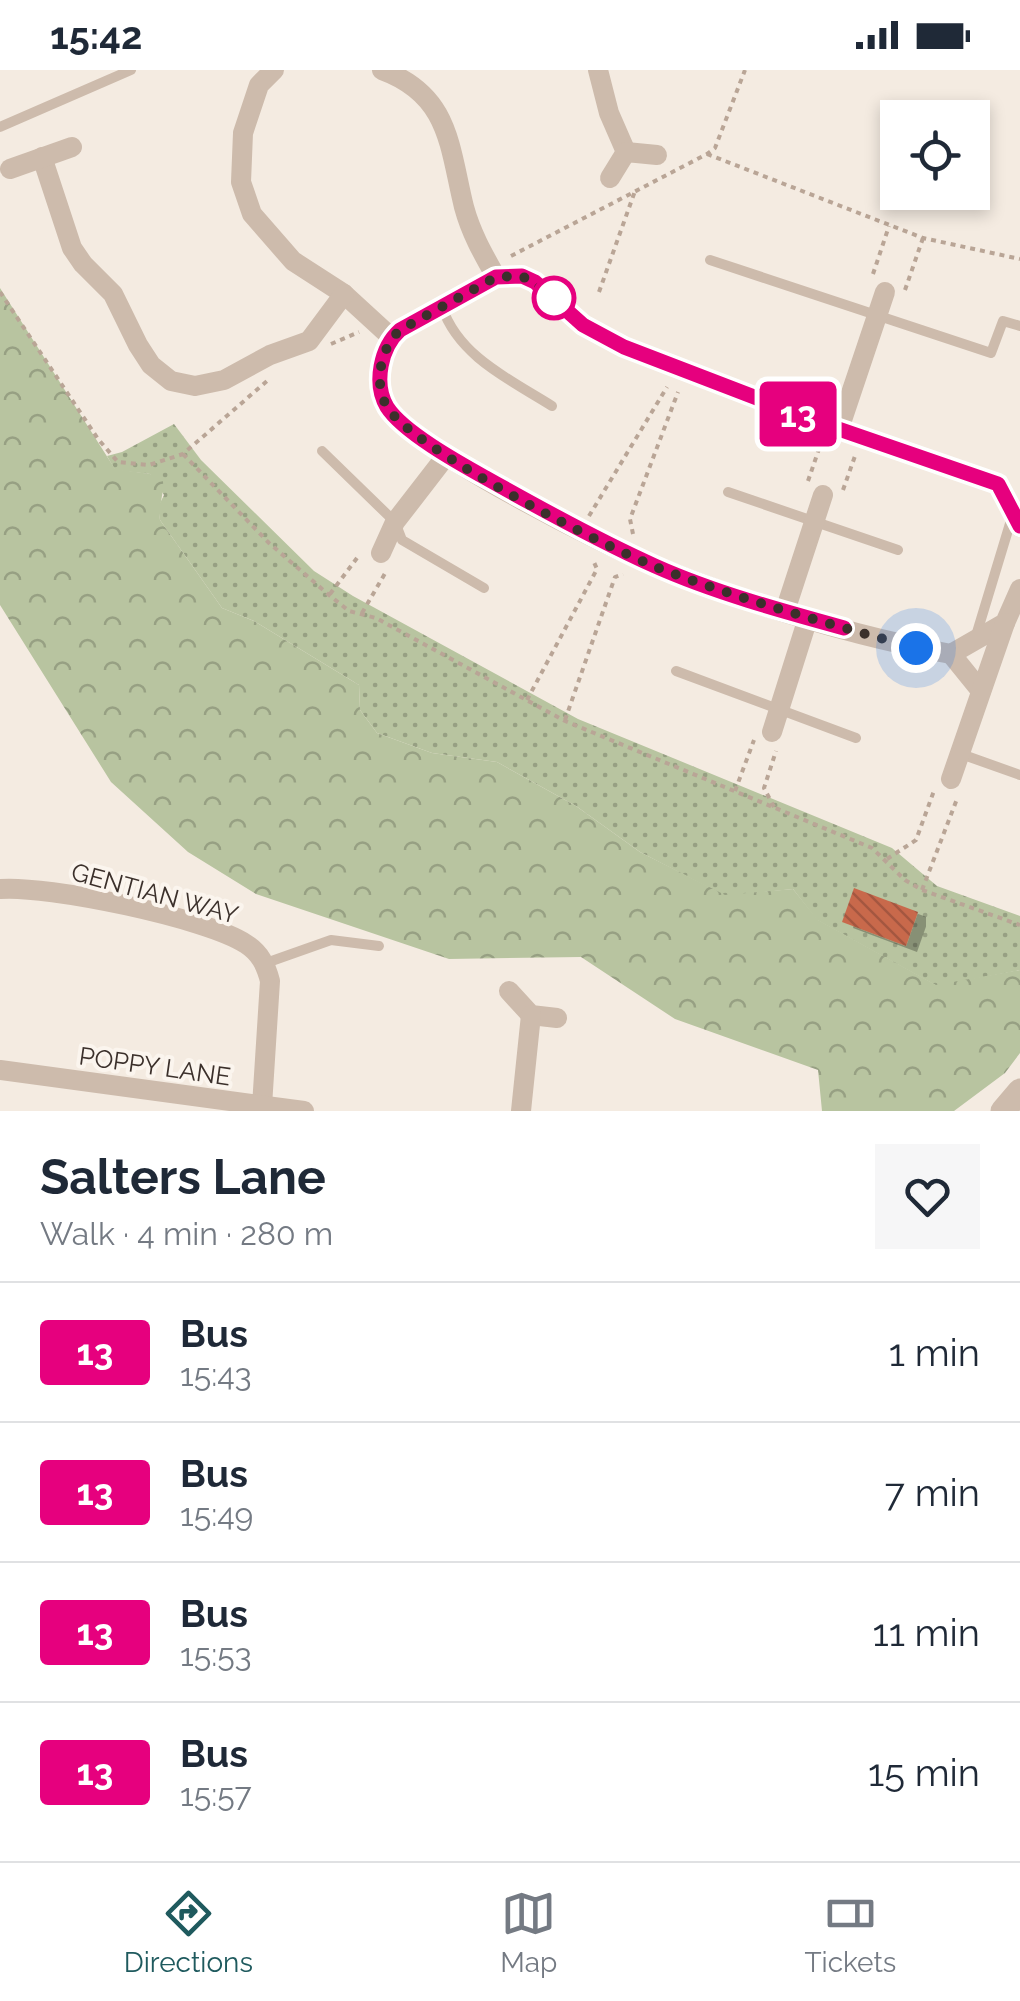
<!DOCTYPE html>
<html lang="en">
<head>
<meta charset="utf-8">
<style>
  :root { --surface:#fff; --page:#f6f6f7; --text:#1f2937; --muted:#747a83; --line:#e0e1e3; --accent:#1f5a5e }
  body { margin:0; font-family:Raleway,sans-serif; background:var(--page); color:var(--text); height:100vh; display:flex; flex-direction:column; font-size:38px; white-space:nowrap }
  * { box-sizing:border-box; margin:0 }
  p { font-size:32px; color:var(--muted) }
  .icon { flex:none; width:55px; height:55px; fill:none; stroke:currentColor; stroke-width:2; stroke-linecap:round; stroke-linejoin:round }
  .map { position:relative; height:1041px; overflow:hidden }
  .sheet { display:flex; flex-direction:column; background:var(--surface); flex:1 }
  .sheet>* { flex:none }
  .badge { padding:0 20px; border-radius:8px; font-size:35px; line-height:65px }
  .controls { position:absolute; left:880px; top:30px; display:grid; gap:20px }
  .controls a { display:grid; place-items:center; width:110px; height:110px; border-radius:0px; background:var(--surface); box-shadow:0 5px 15px #0003; font-size:50px }
  .you { position:absolute; width:50px; height:50px; margin:-25px; border:8px solid #fff; border-radius:50%; background:#1a73e8; box-shadow:0 0 0 15px #1a73e833 }
  .map>.badge { position:absolute; translate:-50% -50%; box-shadow:0 0 0 5px #fff }
  .round { display:grid; place-items:center; flex:none; width:105px; height:105px; border-radius:0px; background:var(--page) }
  .head { display:flex; align-items:center; justify-content:space-between; height:170px; padding:0 40px }
  h1 { font-size:48px; font-weight:700; line-height:75px }
  ul { padding:0; list-style:none }
  li { display:flex; align-items:center; gap:30px; height:140px; padding:0 40px; border-top:2px solid var(--line) }
  li div { flex:1 }
  li b { display:block; font-size:38px }
  li em { font-style:normal }
  li .badge { min-width:110px; font-weight:700; text-align:center }
  .status { display:flex; justify-content:space-between; align-items:center; height:70px; padding:0 50px; background:var(--surface); direction:ltr }
  .status svg { height:28px; fill:currentColor }
  .tab-bar { display:flex; justify-content:space-around; align-items:center; height:140px; border-top:2px solid var(--line); background:var(--surface); font-size:28px; color:var(--muted) }
  .tab-bar a { display:grid; justify-items:center; gap:5px }
  .tab-bar .selected { color:var(--accent) }
  .map>svg:first-child { display:block }
  .grass { fill:url(#grass-dots) }
  .forest { fill:url(#forest-crowns) }
  .building { fill:url(#building-back-hatch); filter:url(#shadow) }
  .lines { fill:none; stroke-linecap:round; stroke-linejoin:round }
  .path { stroke:#b9a596; stroke-width:4; stroke-dasharray:5 5; stroke-linecap:butt }
  .service { stroke:#cdbbac; stroke-width:10 }
  .minor { stroke:#cdbbac; stroke-width:20 }
  .tertiary { stroke:#cdbbac; stroke-width:25 }
  .line-casing { stroke:#fff; stroke-width:22 }
  .line { stroke:#e6007e; stroke-width:15 }
  .walk { stroke:#3b302b; stroke-width:10; stroke-dasharray:0 18 }
  .stop-dot { fill:#fff; stroke:#e6007e; stroke-width:5 }
  .labels { text-anchor:middle; dominant-baseline:central; stroke-width:8; stroke-linejoin:round; paint-order:stroke }
  .street-label { font-size:25px; fill:#3b302b; stroke:#fbf5ee }
</style>
</head>
<body>
<div class="status"><b>15:42</b><svg viewBox="0 0 49 12"><path d="M0 12V9h3v3zM5 12V6h3v6zM10 12V3h3v9zM15 12V0h3v12zM26 1h20v11H26zM47 4h2v5h-2z"/></svg></div>
<div class="map">
<svg width="1020" height="1041" viewBox="0 0 1020 1041">
  <defs>
    <pattern id="grass-dots" width="8" height="8" patternUnits="userSpaceOnUse" patternTransform="scale(2.5)"><rect width="8" height="8" fill="#b8c4a0"/><path d="M2 2h.1M6 6h.1" fill="none" stroke="#97a083" stroke-width="1.8" stroke-linecap="round"/></pattern>
    <pattern id="forest-crowns" width="20" height="18" patternUnits="userSpaceOnUse" patternTransform="scale(2.5)"><rect width="20" height="18" fill="#b8c4a0"/><path d="M2 6a3 3 0 1 1 6 0M12 15a3 3 0 1 1 6 0" fill="none" stroke="#97a083"/></pattern>
    <pattern id="building-back-hatch" width="6" height="6" patternUnits="userSpaceOnUse" patternTransform="scale(2.5)"><rect width="6" height="6" fill="#c8694b"/><path d="M-1 5l2 2M0 0l6 6M5-1l2 2" fill="none" stroke="#a4573f"/></pattern>
    <filter id="shadow"><feDropShadow dx="11" dy="6" stdDeviation="0" flood-color="#0004"/></filter>
  </defs>
  <rect width="100%" height="100%" fill="#f4ebe1"/>
  <path class="grass" d="M174 354 201 390 314 501 353 526 578 649 892 778 937 816 1020 846V900L937 916 817 850 793 819 725 826 640 782 576 736 497 692 432 683 377 663 360 640 359 615 254 551 222 538 160 450 158 437 164 425 150 404 115 400 107 386 122 382Z"/>
  <path class="forest" d="M0 218 115 399 150 404 163 411C164 426 158 436 160 450L222 538 254 551 359 615 360 640 377 663 432 683 497 692 576 736 640 782 725 825 793 819 818 850 936 915 1020 900V983L1005 1003 954 1041H822L818 1000 675 949 581 887 449 889 256 824 188 782 111 712 0 535Z"/>
  <path class="building" d="M854 818 918 842 906 876 842 852Z"/>
  <g class="lines">
    <g class="path">
      <path d="M707 84 923 168 1020 189"/>
      <path d="M511 186 707 84 715 78 745 0"/>
      <path d="M873 204 889 156"/>
      <path d="M905 220 923 168"/>
      <path d="M0 222 98 369 118 392 149 395 183 384 267 311"/>
      <path d="M599 222 635 121"/>
      <path d="M331 274 359 262"/>
      <path d="M183 384 269 473 329 525 349 541 376 548 565 651 872 778 905 810 922 820 1020 855"/>
      <path d="M808 411 821 373"/>
      <path d="M843 420 855 386"/>
      <path d="M589 446 667 317"/>
      <path d="M633 464 630 449 678 322"/>
      <path d="M330 524 360 484"/>
      <path d="M362 543 387 500"/>
      <path d="M527 630 597 499 593 490"/>
      <path d="M565 650 615 507 623 504"/>
      <path d="M735 721 754 670"/>
      <path d="M774 737 764 718 776 681"/>
      <path d="M887 789 916 770 935 718"/>
      <path d="M922 820 957 729"/>
    </g>
    <g class="service">
      <path d="M0 57 131 0"/>
      <path d="M710 190 991 283 1003 251 1020 256"/>
      <path d="M442 237C459 287 511 310 552 336"/>
      <path d="M322 381 395 452 402 470 484 518"/>
      <path d="M728 422 898 480"/>
      <path d="M975 569 1012 447"/>
      <path d="M676 601 856 668"/>
      <path d="M961 684 1020 705"/>
      <path d="M266 893 331 870 379 876"/>
    </g>
    <g class="minor">
      <path d="M274 0 259 15 243 63 241 112 252 144 293 191 344 224 392 268"/>
      <path d="M382 0C450 25 449 76 464 137 471 163 483 184 496 207"/>
      <path d="M598 0 609 43 626 82"/>
      <path d="M42 87 72 178 83 194 113 224 138 275 151 295 171 311 195 316 224 310 270 285 309 271 344 224"/>
      <path d="M10 99 72 77"/>
      <path d="M610 108 626 82 657 85"/>
      <path d="M839 359 885 222"/>
      <path d="M1020 457 998 414 827 355 624 277 583 255 535 212 521 206 496 207 401 260C381 277 373 313 387 336 414 380 607 477 660 498 753 535 853 566 951 584L1005 553 1020 519"/>
      <path d="M381 483 395 452 446 386"/>
      <path d="M785 541 823 425"/>
      <path d="M951 584 981 621"/>
      <path d="M772 662 808 548"/>
      <path d="M951 709 1005 553"/>
      <path d="M0 819C47 815 207 848 246 874 260 883 266 895 270 911L262 1036"/>
      <path d="M509 921 531 945 557 948"/>
      <path d="M0 1000 304 1041"/>
      <path d="M521 1041 531 945"/>
    </g>
    <path class="tertiary" d="M1003 1041 1020 1021"/>
  </g>
  <g class="lines">
    <defs>
      <path id="line" d="M844 558C782 541 713 522 655 496 597 470 541 439 486 408 459 393 403 362 387 337 373 313 381 277 400 260L496 207 522 206 535 212 583 255 624 277 827 355 998 414 1020 456"/>
    </defs>
    <use href="#line" class="line-casing"/>
    <use href="#line" class="line"/>
    <path class="walk" d="M554 228 522 206 496 207 400 260C381 277 373 313 387 337 414 380 609 479 661 499 745 531 830 554 916 578"/>
  </g>
  <circle class="stop-dot" cx="554" cy="228" r="20"/>
  <g class="labels">
    <g class="street-label">
      <text transform="translate(155 823) rotate(15)">GENTIAN WAY</text>
      <text transform="translate(155 996) rotate(8)">POPPY LANE</text>
    </g>
  </g>
</svg>
<div class="controls">
<a><svg class="icon" aria-label="locate" viewBox="0 0 24 24"><circle cx="12" cy="12" r="6"/><path d="M12 2v4M12 18v4M2 12h4M18 12h4"/></svg></a>
</div>
<div class="you" style="left:916px;top:578px"></div>
<b class="badge" style="left:798px;top:344px;background:#e6007e;color:#fff">13</b>
</div>
<section class="sheet">
<div class="head"><div><h1>Salters Lane</h1><p>Walk · 4 min · 280 m</p></div><a class="round"><svg class="icon" aria-label="heart" viewBox="0 0 24 24"><path d="M12 20l-8-8c-3-5 5-10 8-4 3-6 11-1 8 4z"/></svg></a></div>
<ul>
<li><span class="badge" style="background:#e6007e;color:#fff">13</span><div><b>Bus</b><p>15:43</p></div><em>1 min</em></li>
<li><span class="badge" style="background:#e6007e;color:#fff">13</span><div><b>Bus</b><p>15:49</p></div><em>7 min</em></li>
<li><span class="badge" style="background:#e6007e;color:#fff">13</span><div><b>Bus</b><p>15:53</p></div><em>11 min</em></li>
<li><span class="badge" style="background:#e6007e;color:#fff">13</span><div><b>Bus</b><p>15:57</p></div><em>15 min</em></li>
</ul>
</section>
<nav class="tab-bar">
<a class="selected"><svg class="icon" aria-label="directions" viewBox="0 0 24 24"><path d="M12 3l9 9-9 9-9-9zM9 14v-3h6M13 9l2 2-2 2"/></svg>Directions</a>
<a><svg class="icon" aria-label="map" viewBox="0 0 24 24"><path d="M3 6l6-2 6 2 6-2v14l-6 2-6-2-6 2zM9 4v14M15 6v14"/></svg>Map</a>
<a><svg class="icon" aria-label="tickets" viewBox="0 0 24 24"><path d="M3 7h18v10H3zM15 7v10"/></svg>Tickets</a>
</nav>
</body>
</html>
